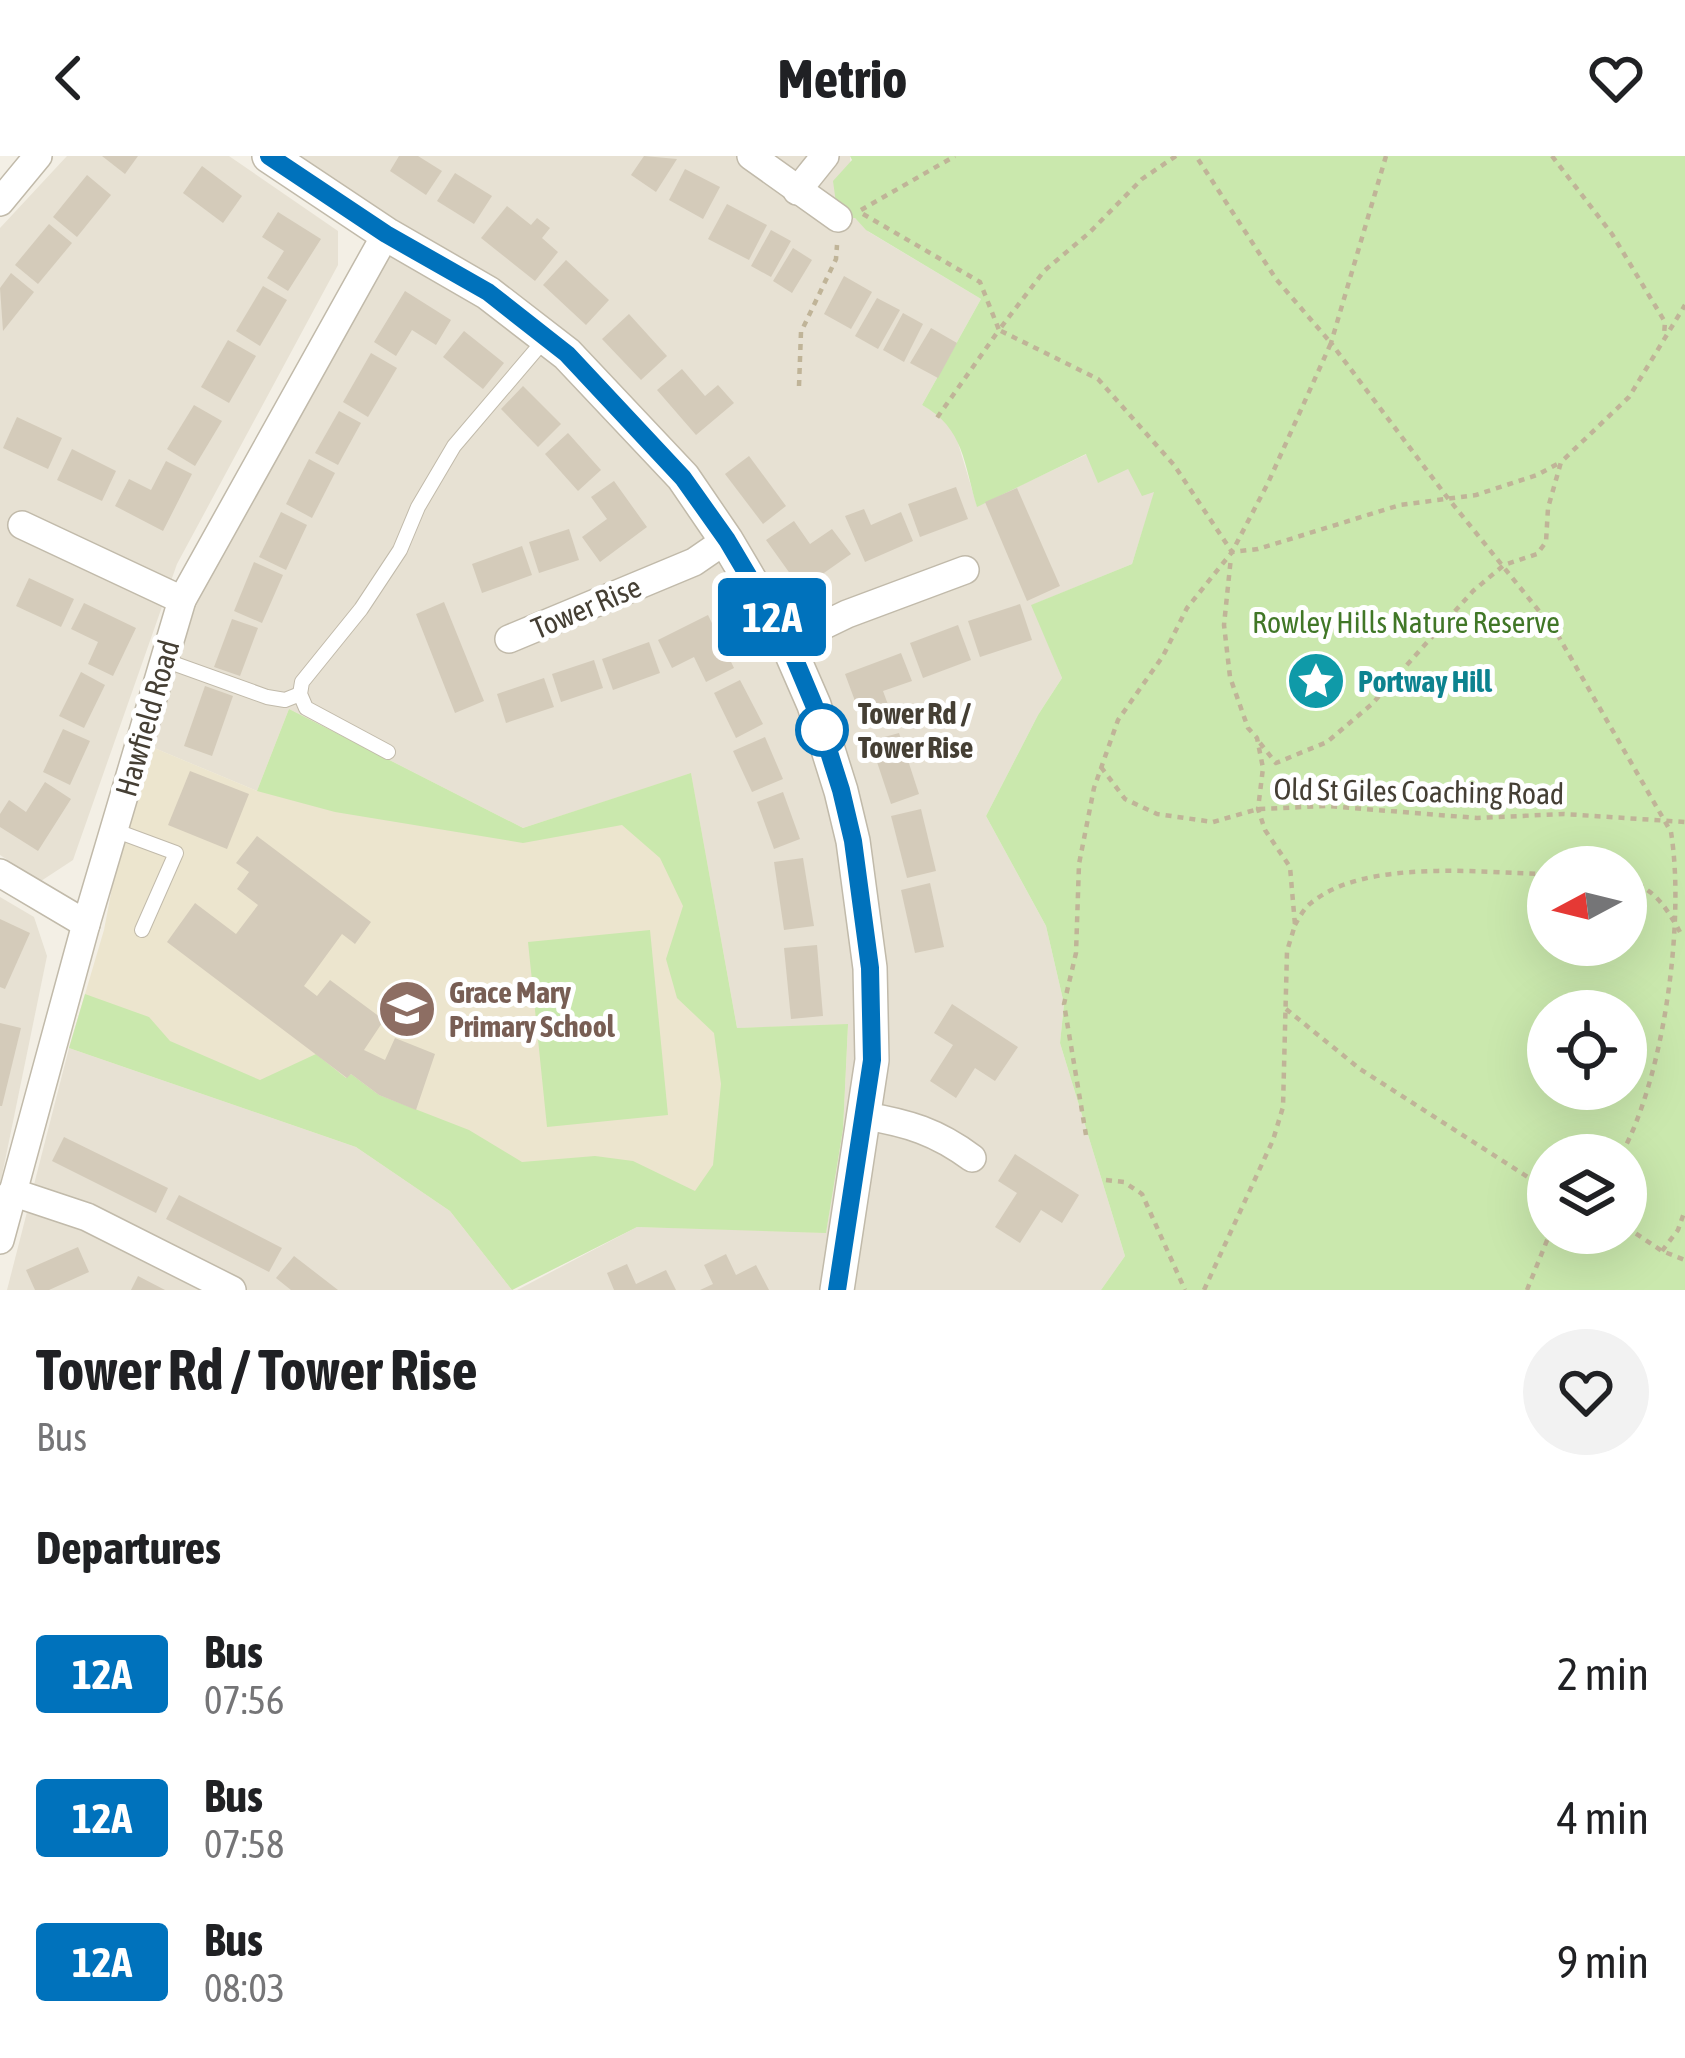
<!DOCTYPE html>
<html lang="en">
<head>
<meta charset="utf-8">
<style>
  :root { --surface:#fff; --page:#f2f2f2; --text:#202124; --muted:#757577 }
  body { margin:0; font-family:"Asap Condensed",sans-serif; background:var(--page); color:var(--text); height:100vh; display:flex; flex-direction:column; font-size:45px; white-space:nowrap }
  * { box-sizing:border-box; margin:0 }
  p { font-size:39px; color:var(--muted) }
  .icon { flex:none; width:66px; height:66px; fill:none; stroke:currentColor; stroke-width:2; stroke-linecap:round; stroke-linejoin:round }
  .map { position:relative; height:1134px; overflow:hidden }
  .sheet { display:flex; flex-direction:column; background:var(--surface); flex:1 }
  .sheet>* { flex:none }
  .badge { padding:0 24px; border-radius:9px; font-size:42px; line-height:78px }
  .needle { width:78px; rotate:263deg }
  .fabs { position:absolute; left:1527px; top:690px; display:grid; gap:24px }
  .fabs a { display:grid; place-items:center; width:120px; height:120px; border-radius:50%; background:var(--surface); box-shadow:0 12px 48px #0002; font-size:60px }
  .map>.badge { position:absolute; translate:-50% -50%; box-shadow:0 0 0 6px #fff }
  h2 { padding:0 36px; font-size:45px; line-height:108px }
  .round { display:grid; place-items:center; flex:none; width:126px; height:126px; border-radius:63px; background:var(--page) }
  .headline { display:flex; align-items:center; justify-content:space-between; height:204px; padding:0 36px }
  h1 { font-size:57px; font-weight:700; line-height:90px }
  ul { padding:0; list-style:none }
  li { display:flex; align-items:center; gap:36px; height:144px; padding:0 36px }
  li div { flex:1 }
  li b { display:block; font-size:45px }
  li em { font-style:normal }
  li .badge { min-width:132px; font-weight:700; text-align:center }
  header { display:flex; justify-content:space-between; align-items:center; height:156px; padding:0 36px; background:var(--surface); font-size:54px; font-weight:700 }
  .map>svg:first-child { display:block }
  .residential { fill:#e7e1d3 }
  .education { fill:#ece5ce }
  .green { fill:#cae8ad; fill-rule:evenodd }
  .building { fill:#d4cbba }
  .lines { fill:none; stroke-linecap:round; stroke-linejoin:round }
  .service-casing { stroke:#c1baaa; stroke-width:16 }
  .minor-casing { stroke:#c1baaa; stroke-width:30 }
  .tertiary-casing { stroke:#c1baaa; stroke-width:36 }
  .path { stroke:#c0b498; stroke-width:4.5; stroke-dasharray:6 6; stroke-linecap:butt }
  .service { stroke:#fff; stroke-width:14 }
  .minor { stroke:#fff; stroke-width:27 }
  .tertiary { stroke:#fff; stroke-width:33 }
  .line-casing { stroke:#fff; stroke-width:27 }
  .line { stroke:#0072bc; stroke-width:18 }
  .stop-dot { fill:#fff; stroke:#0072bc; stroke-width:6 }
  .labels { text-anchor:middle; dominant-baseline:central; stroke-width:10; stroke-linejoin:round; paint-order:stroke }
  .street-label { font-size:30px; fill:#453f34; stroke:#fff }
  .park-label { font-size:30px; fill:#417727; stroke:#fff }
  .culture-label { font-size:30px; font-weight:bold; fill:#0d838f; stroke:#fff; text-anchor:start }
  .stop-label { font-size:30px; font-weight:bold; fill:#453f34; stroke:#fff; text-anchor:start }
  .education-label { font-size:30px; font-weight:bold; fill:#785e54; stroke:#fff; text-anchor:start }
</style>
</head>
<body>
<header><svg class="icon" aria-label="back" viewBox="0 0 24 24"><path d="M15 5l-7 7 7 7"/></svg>Metrio<svg class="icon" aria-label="heart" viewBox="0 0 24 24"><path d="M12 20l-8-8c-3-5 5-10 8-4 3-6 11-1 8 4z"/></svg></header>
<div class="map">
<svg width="1685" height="1134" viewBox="0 0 1685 1134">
  <rect width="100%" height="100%" fill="#f3efe5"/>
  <g class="residential">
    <path d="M67 0H229L338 75V109L177 408 73 704 41 725 0 699V72Z"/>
    <path d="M269 0H850L855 62 869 76 981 143 922 249 944 261 955 277 977 350 1087 298 1128 313 1155 335 1132 408 1032 449 1062 522 1038 559 986 660 1046 770 1064 848 1060 887 1125 1100 1101 1134H517L637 1071 826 1076 843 973 848 869 737 872 691 618 523 672 289 553 257 635 140 586 182 444 385 78Z"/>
    <path d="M0 741 34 761 47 800 0 1029Z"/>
    <path d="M69 892 356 991 450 1055 512 1134H7Z"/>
  </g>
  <path class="education" d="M289 553 523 672 691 617 737 872 848 868 843 973 826 1077 637 1071 512 1134 450 1055 356 991 69 892 104 774 140 586 257 635Z"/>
  <g class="green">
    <path d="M850 0H1685V1134H1101L1125 1100 1060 887 1064 848 1046 770 986 660 1038 559 1062 522 1031 449 1132 408 1154 336 1142 340 1128 313 1098 327 1086 298 977 351C964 308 964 272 922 249L981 143 866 74 855 62H838L833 25 852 4ZM1548 711H1626V789H1548ZM1548 855H1626V933H1548ZM1548 999H1626V1077H1548Z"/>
    <path d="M289 553 523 672 691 617 737 872 848 868 843 973 826 1077 637 1071 512 1134 450 1055 356 991 69 892 85 838 149 861 170 885 260 924 316 898 346 922 351 918 379 939 469 974 522 1006 595 1000 633 1005 695 1035 713 1009 721 928 714 877 677 842 666 803 683 750 660 702 622 669 523 687 335 656 257 635Z"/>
    <path d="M650 774 668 959 547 971 528 786Z"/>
  </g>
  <g class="building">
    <path d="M102 0H138L125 18Z"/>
    <path d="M399 0H418L442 15 426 39 390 15Z"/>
    <path d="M644 0 677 3 656 36 631 19Z"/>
    <path d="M202 10 242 40 223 67 183 37Z"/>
    <path d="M685 13 720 31 703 63 669 44Z"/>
    <path d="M455 17 492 40 474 68 437 45Z"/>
    <path d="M87 19 111 39 77 81 53 61Z"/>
    <path d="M727 48 767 69 749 104 708 83Z"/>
    <path d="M507 50 531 69 537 62 550 72 542 82 558 96 535 125 481 82Z"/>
    <path d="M278 56 321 83 288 135 267 122 284 95 262 81Z"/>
    <path d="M49 68 72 87 38 128 15 109Z"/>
    <path d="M771 74 791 85 771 121 751 110Z"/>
    <path d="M793 92 812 104 792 137 773 125Z"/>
    <path d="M566 104 609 144 586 169 543 129Z"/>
    <path d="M11 117 34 136 3 175 0 132Z"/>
    <path d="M844 120 872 136 851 173 824 158Z"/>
    <path d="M263 130 287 144 260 190 236 175Z"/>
    <path d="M405 135 451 164 436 189 412 174 396 200 374 186Z"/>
    <path d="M877 142 900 154 878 193 855 180Z"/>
    <path d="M903 157 923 168 904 206 883 194Z"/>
    <path d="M629 158 667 200 641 224 602 183Z"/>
    <path d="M931 172 957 187 938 222 910 207Z"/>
    <path d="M464 175 504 207 483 233 443 201Z"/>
    <path d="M228 184 256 200 229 247 201 231Z"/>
    <path d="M371 197 397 212 368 261 343 246Z"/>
    <path d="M682 213 705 240 718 229 734 247 696 279 657 234Z"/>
    <path d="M523 230 561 268 538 291 501 253Z"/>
    <path d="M194 249 222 265 195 310 167 293Z"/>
    <path d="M339 255 361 267 338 309 315 297Z"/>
    <path d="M17 261 62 282 48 313 3 292Z"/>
    <path d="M568 277 601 314 578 335 545 298Z"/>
    <path d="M72 293 116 315 102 345 57 324Z"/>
    <path d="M749 300 786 350 763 368 725 318Z"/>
    <path d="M309 303 335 317 312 362 286 348Z"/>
    <path d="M166 305 192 318 163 375 115 350 129 323 151 334Z"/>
    <path d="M614 325 647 371 600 406 582 381 607 363 591 341Z"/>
    <path d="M956 331 968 363 920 381 908 348Z"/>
    <path d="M1017 332 1060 430 1027 445 985 346Z"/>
    <path d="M864 353 871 369 901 356 913 385 865 406 845 360Z"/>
    <path d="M281 356 307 369 286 414 259 401Z"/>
    <path d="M794 365 810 388 832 373 851 398 801 433 766 384Z"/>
    <path d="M569 373 579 404 539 417 529 386Z"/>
    <path d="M522 390 532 419 482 437 472 408Z"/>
    <path d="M254 406 283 419 262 467 234 455Z"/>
    <path d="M29 422 74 443 61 471 16 450Z"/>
    <path d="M444 446 484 545 455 557 416 458Z"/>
    <path d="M84 447 136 472 113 520 88 508 98 486 71 473Z"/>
    <path d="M1020 448 1032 484 980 501 968 465Z"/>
    <path d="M708 459 734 512 706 526 694 501 672 512 658 484Z"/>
    <path d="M232 463 258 472 240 520 214 511Z"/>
    <path d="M958 469 971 504 923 522 910 487Z"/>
    <path d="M649 486 660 517 613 534 602 503Z"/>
    <path d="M901 497 912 525 883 535 893 562 865 572 845 518Z"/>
    <path d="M594 504 603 532 561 546 552 518Z"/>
    <path d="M81 516 105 529 84 572 59 560Z"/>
    <path d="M544 522 554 551 506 567 497 538Z"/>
    <path d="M740 524 763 568 736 582 714 537Z"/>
    <path d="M205 530 233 540 212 600 184 590Z"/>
    <path d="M63 573 90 585 70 629 43 616Z"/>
    <path d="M899 577 919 638 891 648 870 585Z"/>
    <path d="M765 581 783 623 752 636 733 595Z"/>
    <path d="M190 615 249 638 227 693 168 669Z"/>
    <path d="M45 626 71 643 38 695 0 671V658L9 644 26 656Z"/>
    <path d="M783 636 800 683 774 693 757 646Z"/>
    <path d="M921 653 936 715 907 722 891 660Z"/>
    <path d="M257 680 371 766 355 788 342 778 304 830 317 840 330 824 384 864 364 894 385 904 395 882 435 898 416 954 379 939 351 918 347 922 167 786 195 747 236 778 258 749 237 733 249 716 236 707Z"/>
    <path d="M803 702 814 770 784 774 774 706Z"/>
    <path d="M930 727 944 791 915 797 901 734Z"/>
    <path d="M0 763 30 777 5 833 0 831Z"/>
    <path d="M817 789 823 860 791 863 784 792Z"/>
    <path d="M952 848 1018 891 995 925 975 912 956 942 930 925 953 889 934 877Z"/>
    <path d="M0 867 21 872 2 950H0Z"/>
    <path d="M64 981 168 1032 156 1057 52 1005Z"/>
    <path d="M1015 998 1079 1039 1062 1067 1041 1054 1020 1087 995 1071 1017 1037 998 1025Z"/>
    <path d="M179 1039 282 1092 269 1116 166 1063Z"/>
    <path d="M78 1091 89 1116 49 1134H35L26 1114Z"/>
    <path d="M726 1098 736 1119 756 1109 769 1134H700L713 1128 704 1109Z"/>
    <path d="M294 1100 338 1134H291L276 1122Z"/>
    <path d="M627 1108 636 1128 666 1114 676 1134H614L607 1117Z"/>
    <path d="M138 1120 165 1134H131Z"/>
  </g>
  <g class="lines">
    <defs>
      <g id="service">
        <path d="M164 504 267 541 285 544 300 538"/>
        <path d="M388 596 306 552 300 538 302 526 361 453 400 394 418 351 454 290 546 182"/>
        <path d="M114 674 176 697 142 774"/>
      </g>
      <g id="minor">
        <path d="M751 0 838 62"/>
        <path d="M797 35 825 0"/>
        <path d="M0 46 38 0"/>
        <path d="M22 369 182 444"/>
        <path d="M509 483 694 406 726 384"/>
        <path d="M787 487 847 458 965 414"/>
        <path d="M0 717 86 768"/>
        <path d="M865 960C908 967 937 976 972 1002"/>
        <path d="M12 1036 87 1061 232 1134"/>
        <path d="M0 1084 86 768 182 444 386 78"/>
      </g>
      <path id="tertiary" d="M269 0 386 78 488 137 567 198 683 321 726 384 787 487 814 549 841 635 853 685 870 812 872 904 837 1134"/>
    </defs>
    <use href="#service" class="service-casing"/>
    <use href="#minor" class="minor-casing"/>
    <use href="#tertiary" class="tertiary-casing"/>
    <g class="path">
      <path d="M1176 0 1142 23 1089 77 1044 115 999 174 1098 223 1174 309 1232 396 1258 393 1400 349 1476 339 1537 319 1561 306"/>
      <path d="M1386 0 1331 187 1447 341 1556 476 1671 676C1685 763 1665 919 1621 999"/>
      <path d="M1552 0 1612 78 1665 166 1664 179"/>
      <path d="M861 54 955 0"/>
      <path d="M863 58 980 126 999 174 934 266"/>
      <path d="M799 230 801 176 836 103 837 89"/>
      <path d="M1260 587 1276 607 1327 586 1372 548 1473 435 1504 409 1537 398 1546 386 1548 352 1561 306 1629 241 1685 149"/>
      <path d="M1101 611 1125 643 1157 658 1213 666 1258 653 1327 650 1477 662 1564 658 1685 666"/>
      <path d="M1626 724C1654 732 1666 751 1680 776"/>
      <path d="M1295 769C1299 762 1304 752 1311 747 1365 702 1482 717 1548 718"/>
      <path d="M1286 853 1360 913 1548 1034"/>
      <path d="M1086 979 1064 848 1076 797 1079 708 1094 632 1118 564 1163 500 1187 452 1232 396 1268 327 1331 187 1276 123 1196 0"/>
      <path d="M1106 1024 1124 1026 1142 1038 1185 1134"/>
      <path d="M1626 1071 1662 1095 1685 1104"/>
      <path d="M1662 1095 1678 1074 1685 1054"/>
      <path d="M1204 1134 1273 984 1283 951 1287 795 1295 769 1290 711 1265 674 1258 653 1263 612 1257 582 1248 572 1230 521 1224 469 1231 401"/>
      <path d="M1527 1134 1550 1077"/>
    </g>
    <use href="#service" class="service"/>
    <use href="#minor" class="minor"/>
    <use href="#tertiary" class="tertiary"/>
  </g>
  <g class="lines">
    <defs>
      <path id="line" d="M269 0 386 78 488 136 567 198 683 322 727 384 788 487 814 549 841 634 853 685 870 812 872 904 837 1134"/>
    </defs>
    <use href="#line" class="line-casing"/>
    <use href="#line" class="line"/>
  </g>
  <defs>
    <symbol id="sight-disc" viewBox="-11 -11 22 22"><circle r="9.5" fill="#0f9aa8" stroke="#fff"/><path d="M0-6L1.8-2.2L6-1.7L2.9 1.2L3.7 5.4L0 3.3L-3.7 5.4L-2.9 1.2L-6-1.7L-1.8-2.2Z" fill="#fff"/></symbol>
    <symbol id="school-disc" viewBox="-11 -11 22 22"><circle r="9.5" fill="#8d6e63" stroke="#fff"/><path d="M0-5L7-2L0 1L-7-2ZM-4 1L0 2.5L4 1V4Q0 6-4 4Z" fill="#fff"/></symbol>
  </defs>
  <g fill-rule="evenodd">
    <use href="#sight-disc" x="1283" y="492" width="66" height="66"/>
    <use href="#school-disc" x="374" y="820" width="66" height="66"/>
  </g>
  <circle class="stop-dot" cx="822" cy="574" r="24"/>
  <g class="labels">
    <g class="street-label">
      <text transform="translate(586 451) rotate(-23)">Tower Rise</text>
      <text transform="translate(147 562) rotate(-74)">Hawfield Road</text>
      <text transform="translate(1419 635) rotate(1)">Old St Giles Coaching Road</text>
    </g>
    <g class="park-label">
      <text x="1406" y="466">Rowley Hills Nature Reserve</text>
    </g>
    <g class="culture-label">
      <text x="1358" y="525">Portway Hill</text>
    </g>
    <g class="stop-label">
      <text x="858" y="557">Tower Rd /<tspan x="858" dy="34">Tower Rise</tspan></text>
    </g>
    <g class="education-label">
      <text x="449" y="836">Grace Mary<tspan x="449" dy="34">Primary School</tspan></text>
    </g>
  </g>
</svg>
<div class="fabs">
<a><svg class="needle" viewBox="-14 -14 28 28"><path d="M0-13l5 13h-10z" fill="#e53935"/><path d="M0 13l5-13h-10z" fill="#757577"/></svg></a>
<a><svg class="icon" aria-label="locate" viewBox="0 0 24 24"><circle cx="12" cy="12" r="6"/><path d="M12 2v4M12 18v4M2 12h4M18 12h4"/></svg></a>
<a><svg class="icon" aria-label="layers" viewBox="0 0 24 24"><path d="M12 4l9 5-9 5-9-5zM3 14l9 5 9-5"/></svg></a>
</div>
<b class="badge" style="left:772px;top:461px;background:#0072bc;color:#fff">12A</b>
</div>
<section class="sheet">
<div class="headline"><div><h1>Tower Rd / Tower Rise</h1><p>Bus</p></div><a class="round"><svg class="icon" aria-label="heart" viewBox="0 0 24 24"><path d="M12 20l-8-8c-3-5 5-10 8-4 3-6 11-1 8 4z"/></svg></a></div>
<h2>Departures</h2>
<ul>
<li><span class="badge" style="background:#0072bc;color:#fff">12A</span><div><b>Bus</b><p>07:56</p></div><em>2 min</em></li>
<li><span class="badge" style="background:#0072bc;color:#fff">12A</span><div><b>Bus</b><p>07:58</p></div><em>4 min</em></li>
<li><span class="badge" style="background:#0072bc;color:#fff">12A</span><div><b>Bus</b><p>08:03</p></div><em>9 min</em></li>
</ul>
</section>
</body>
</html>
